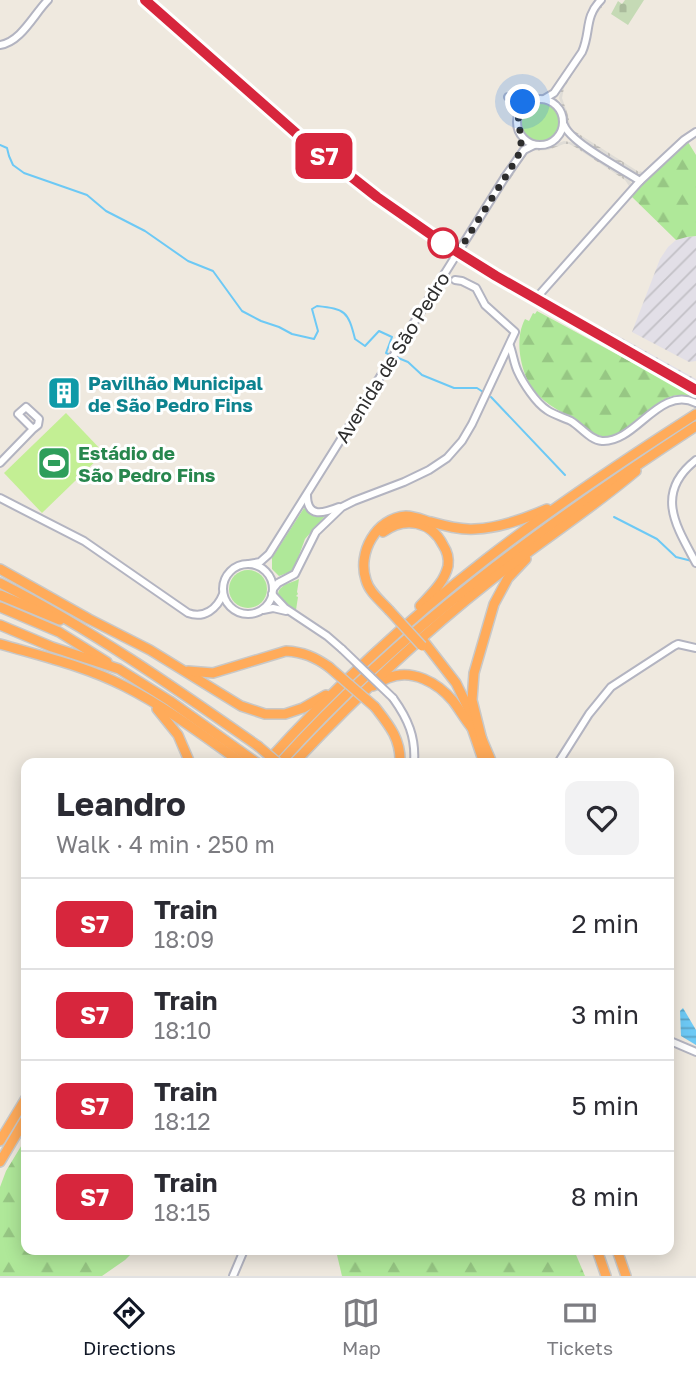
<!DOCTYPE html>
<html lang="en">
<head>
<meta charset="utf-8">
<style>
  :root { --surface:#fff; --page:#f2f2f3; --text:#2b2b33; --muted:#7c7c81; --line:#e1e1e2; --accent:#111827 }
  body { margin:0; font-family:"Golos Text",sans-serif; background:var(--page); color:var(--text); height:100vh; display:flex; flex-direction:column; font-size:26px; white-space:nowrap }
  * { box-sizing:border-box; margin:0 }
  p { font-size:23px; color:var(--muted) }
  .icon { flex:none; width:38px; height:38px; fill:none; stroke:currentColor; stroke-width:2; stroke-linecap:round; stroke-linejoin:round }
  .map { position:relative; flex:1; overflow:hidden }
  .side { position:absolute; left:21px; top:758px; width:653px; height:497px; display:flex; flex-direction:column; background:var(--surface); border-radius:14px; box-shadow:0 4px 18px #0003 }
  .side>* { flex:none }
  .badge { padding:0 14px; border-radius:10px; font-size:24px; line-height:46px }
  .you { position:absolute; width:35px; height:35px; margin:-18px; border:5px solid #fff; border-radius:50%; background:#1a73e8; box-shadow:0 0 0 10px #1a73e833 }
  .map>.badge { position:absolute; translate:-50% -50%; box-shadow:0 0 0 4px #fff }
  .round { display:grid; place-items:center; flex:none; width:74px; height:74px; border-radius:14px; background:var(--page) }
  .head { display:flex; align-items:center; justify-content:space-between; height:119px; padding:0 35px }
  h1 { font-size:33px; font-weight:700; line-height:52px }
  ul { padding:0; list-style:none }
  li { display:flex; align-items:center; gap:21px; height:91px; padding:0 35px; border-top:2px solid var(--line) }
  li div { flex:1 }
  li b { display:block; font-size:26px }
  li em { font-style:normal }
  li .badge { min-width:77px; font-weight:700; text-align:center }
  .tab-bar { display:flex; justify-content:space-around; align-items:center; height:98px; border-top:2px solid var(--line); background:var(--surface); font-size:19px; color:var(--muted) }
  .tab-bar a { display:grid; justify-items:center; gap:4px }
  .tab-bar .active { color:var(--accent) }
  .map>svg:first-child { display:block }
  .industrial { fill:url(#industrial-furrows) }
  .grass { fill:#afe899 }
  .forest { fill:url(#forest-firs) }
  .cemetery { fill:url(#cemetery-stones) }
  .pitch { fill:#c3ef94 }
  .plaza { fill:url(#plaza-grid) }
  .water { fill:url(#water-rules) }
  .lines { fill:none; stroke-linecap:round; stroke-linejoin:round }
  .stream { stroke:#6dc9f5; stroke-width:2 }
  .minor-casing { stroke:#b3b4c1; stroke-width:10 }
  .highway-casing { stroke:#c8c8c8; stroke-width:12 }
  .minor { stroke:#fff; stroke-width:6 }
  .highway { stroke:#ffab5a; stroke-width:9 }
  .rail-casing { stroke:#a1a3b8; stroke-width:4.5 }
  .rail { stroke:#fff; stroke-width:2; stroke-dasharray:5; stroke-linecap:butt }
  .minor-bridge-casing { stroke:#b3b4c1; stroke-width:10; stroke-linecap:butt }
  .highway-bridge-casing { stroke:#c8c8c8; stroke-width:12; stroke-linecap:butt }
  .minor-bridge { stroke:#fff; stroke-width:6 }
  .highway-bridge { stroke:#ffab5a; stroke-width:9 }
  .line-casing { stroke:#fff; stroke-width:16 }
  .line { stroke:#d7263d; stroke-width:10 }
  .walk { stroke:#2d2d2d; stroke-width:7; stroke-dasharray:0 12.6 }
  .stop-dot { fill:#fff; stroke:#d7263d; stroke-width:3.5 }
  .labels { text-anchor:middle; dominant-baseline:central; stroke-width:6; stroke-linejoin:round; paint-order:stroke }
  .street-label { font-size:19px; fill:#2d2d2d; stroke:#fff }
  .culture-label { font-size:19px; font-weight:bold; fill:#0d838f; stroke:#fff; text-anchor:start }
  .leisure-label { font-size:19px; font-weight:bold; fill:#27864d; stroke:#fff; text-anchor:start }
</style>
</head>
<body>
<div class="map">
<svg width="696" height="1276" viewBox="0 0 696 1276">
  <defs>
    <pattern id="industrial-furrows" width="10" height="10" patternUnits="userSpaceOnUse" patternTransform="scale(1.75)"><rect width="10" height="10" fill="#e2dfe7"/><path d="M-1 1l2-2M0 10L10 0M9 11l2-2" fill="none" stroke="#c2c0c6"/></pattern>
    <pattern id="forest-firs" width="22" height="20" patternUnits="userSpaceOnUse" patternTransform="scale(1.75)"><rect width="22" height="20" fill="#afe899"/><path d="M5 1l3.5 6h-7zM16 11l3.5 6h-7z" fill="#97c784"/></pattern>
    <pattern id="cemetery-stones" width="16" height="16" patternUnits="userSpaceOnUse" patternTransform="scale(1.75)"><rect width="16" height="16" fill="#c5dab5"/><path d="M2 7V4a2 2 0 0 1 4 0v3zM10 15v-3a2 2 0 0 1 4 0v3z" fill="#aabb9c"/></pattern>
    <pattern id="plaza-grid" width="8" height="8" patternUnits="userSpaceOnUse" patternTransform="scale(1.75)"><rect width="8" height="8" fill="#dfdcd6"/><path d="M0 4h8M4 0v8" fill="none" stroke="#c0bdb8"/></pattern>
    <pattern id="water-rules" width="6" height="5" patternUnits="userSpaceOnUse" patternTransform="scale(1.75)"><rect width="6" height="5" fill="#6dc9f5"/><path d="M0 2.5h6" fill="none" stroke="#5aa4c7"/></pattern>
  </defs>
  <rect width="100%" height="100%" fill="#efe9df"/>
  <g class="industrial">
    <path d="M696 236V361L689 362 632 332 660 259 668 247 676 240 687 237Z"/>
    <path d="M604 328 696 379V387L601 332Z"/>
  </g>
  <g class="grass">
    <circle cx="540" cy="122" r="20"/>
    <path d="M304 508C311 515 315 519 325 516L305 539 294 569 290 572 279 576 272 569V558Z"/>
    <circle cx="248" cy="589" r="19"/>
    <path d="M299 579 297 592 298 594 296 596 298 597 296 610C289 606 270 597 282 587 286 583 294 582 299 579Z"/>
  </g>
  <g class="forest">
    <path d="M688 142 696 155V236L687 237 676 240 631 196 641 184Z"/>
    <path d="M537 311 696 397V401C691 398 686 395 681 395 655 393 628 441 601 436 588 433 580 422 569 416 551 407 534 396 526 377 519 359 516 336 525 319L529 321 533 313 535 314Z"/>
    <path d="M26 1138V1250H135L125 1260 102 1276H0V1187L6 1171Z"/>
    <path d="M362 1250H574L585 1276H342L337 1255Z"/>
  </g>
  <path class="cemetery" d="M625 0H644L628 25 611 14 618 1 622 4Z"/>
  <path class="pitch" d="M66 413 104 453 42 513 4 473Z"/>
  <g class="plaza">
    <path d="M601 5 602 7 594 18 589 47 564 88 562 98 568 115 571 129 639 172 641 171 643 174 640 176H636L626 169V167L601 151 600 152 586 141 584 143 567 128 565 114 559 98 562 86 584 51 593 15Z"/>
    <path d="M564 141 575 143 622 174 623 173 629 177 631 183 630 187 625 192 629 186 625 180 575 147 569 144H564L548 150 529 151 509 181 506 180 523 154 533 148H544Z"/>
  </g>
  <path class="water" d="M683 1008 696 1030V1045L681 1036 680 1011Z"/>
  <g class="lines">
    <g class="stream">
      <path d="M0 145 7 148 9 156 13 165 24 173 87 195 106 211 145 231 188 261 213 271 242 311 261 321 279 327 292 334 314 339 318 331 312 309 317 306C345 309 348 311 355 339L365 346 379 331 392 337 386 353 408 362 422 375 454 388H477L483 392"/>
      <path d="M491 397 565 475"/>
      <path d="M614 517 657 539 676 557 692 561"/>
    </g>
    <defs>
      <g id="minor">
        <path d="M0 45C21 42 34 14 48 0"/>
        <path d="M508 97 521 101H529"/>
        <path d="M544 99 554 93 582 52C591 32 584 17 601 0"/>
        <circle cx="540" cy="122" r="23"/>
        <path d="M564 125C571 143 622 169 640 181"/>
        <path d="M505 177 524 150 534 145"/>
        <path d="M539 295 640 181 684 140 696 132"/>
        <path d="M510 346C513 354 514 364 518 372 523 383 536 403 547 410 554 415 563 417 571 421 581 427 590 440 602 441 636 443 659 385 696 403"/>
        <path d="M696 460C654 493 676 526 696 563"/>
        <path d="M0 463 33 429 38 425 39 419 26 407 18 414 33 429"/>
        <path d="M307 495C307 519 324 513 339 507"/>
        <path d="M0 498 84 541 188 613C204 619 217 609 223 594"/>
        <circle cx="248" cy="589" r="25"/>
        <path d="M249 564 260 562 269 554 380 377"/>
        <path d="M273 589 278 583 295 574 316 532 342 507 354 501 404 482 429 470 447 458 462 441 472 424 515 332 485 305 476 288 462 281 455 280"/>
        <path d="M272 594 285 608 327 636 342 649"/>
        <path d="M263 610 273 608 286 611"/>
        <path d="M393 698C408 719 416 737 414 763"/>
        <path d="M558 763 589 714 611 687 674 646 678 644 696 648"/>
        <path d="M668 1040 696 1052"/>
        <path d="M233 1276 244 1250"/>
      </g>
      <g id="highway">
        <path d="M383 532C405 516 431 521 443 545 447 551 449 559 448 566 444 583 431 594 420 606"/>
        <path d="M0 569 89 619 150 650 241 706 265 714H285L303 708 326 695"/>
        <path d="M0 583C91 629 175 688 258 746"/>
        <path d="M0 595 60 620"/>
        <path d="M0 607 59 632 107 662"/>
        <path d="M389 610C381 601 369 592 366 580 357 553 376 518 406 516 413 516 421 519 427 521 442 525 459 530 475 529 500 528 524 519 547 509"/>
        <path d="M0 625 52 647 119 669 170 701 257 763"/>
        <path d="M425 643 456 683 473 718"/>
        <path d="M0 644C41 656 85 666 124 686 166 707 204 736 242 763"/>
        <path d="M188 671 213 673 286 651C303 652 315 657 329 667"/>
        <path d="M373 686C378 684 383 680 388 678 412 668 438 683 453 701 460 710 465 720 473 729"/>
        <path d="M375 707C389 725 401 739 400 763"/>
        <path d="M157 709 178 735 190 763"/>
        <path d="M471 725 484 763"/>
        <path d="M481 737 492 763"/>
        <path d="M482 740 472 700 474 673 494 604 508 578 526 559"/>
        <path d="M266 763C333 689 406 621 485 560 553 507 624 460 696 414"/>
        <path d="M280 763C400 629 546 524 696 426"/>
        <path d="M294 763C355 698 420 636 490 581 538 543 590 510 636 471"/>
        <path d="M0 1141 26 1098"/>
        <path d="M0 1162 26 1118"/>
        <path d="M597 1250 606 1276"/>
        <path d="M617 1250 626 1276"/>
      </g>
    </defs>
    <use href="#minor" class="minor-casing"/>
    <use href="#highway" class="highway-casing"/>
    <use href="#minor" class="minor"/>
    <use href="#highway" class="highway"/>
    <defs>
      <path id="rail" d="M140 0 295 137 376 200 442 246 494 279 696 394"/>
    </defs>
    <use href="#rail" class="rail-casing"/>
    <use href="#rail" class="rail"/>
    <defs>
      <g id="minor-bridge">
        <path d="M380 377 505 177"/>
        <path d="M342 649 393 698"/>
      </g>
      <g id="highway-bridge">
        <path d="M389 610 422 646"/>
        <path d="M329 667 375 707"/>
        <path d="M258 746 278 763"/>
      </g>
    </defs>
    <use href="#minor-bridge" class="minor-bridge-casing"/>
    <use href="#highway-bridge" class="highway-bridge-casing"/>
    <use href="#minor-bridge" class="minor-bridge"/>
    <use href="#highway-bridge" class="highway-bridge"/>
  </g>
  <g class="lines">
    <defs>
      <path id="line" d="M145 0 297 134 377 197 443 243 496 276 696 390"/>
    </defs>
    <use href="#line" class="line-casing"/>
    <use href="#line" class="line"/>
    <path class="walk" d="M443 243 462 246 516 160C519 154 521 149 521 142 521 123 510 112 533 100L523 102"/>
  </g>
  <defs>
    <symbol id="building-square" viewBox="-11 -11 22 22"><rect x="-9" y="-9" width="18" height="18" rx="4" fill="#0f9aa8" stroke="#fff"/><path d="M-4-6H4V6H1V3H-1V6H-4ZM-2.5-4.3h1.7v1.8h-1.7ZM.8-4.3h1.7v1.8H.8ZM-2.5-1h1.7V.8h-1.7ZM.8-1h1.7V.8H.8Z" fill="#fff"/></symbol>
    <symbol id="stadium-square" viewBox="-11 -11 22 22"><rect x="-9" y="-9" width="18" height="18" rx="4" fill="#2e9e5b" stroke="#fff"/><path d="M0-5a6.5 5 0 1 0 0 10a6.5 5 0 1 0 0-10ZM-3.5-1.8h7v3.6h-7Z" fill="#fff"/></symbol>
  </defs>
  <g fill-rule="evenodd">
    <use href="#building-square" x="45" y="374" width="38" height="38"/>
    <use href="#stadium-square" x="35" y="444" width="38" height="38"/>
  </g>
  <circle class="stop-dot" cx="443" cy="243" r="14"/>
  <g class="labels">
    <g class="street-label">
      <text transform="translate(392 357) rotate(-58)">Avenida de São Pedro</text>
    </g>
    <g class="culture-label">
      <text x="88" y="382">Pavilhão Municipal<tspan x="88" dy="22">de São Pedro Fins</tspan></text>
    </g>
    <g class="leisure-label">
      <text x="78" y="452">Estádio de<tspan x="78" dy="22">São Pedro Fins</tspan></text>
    </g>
  </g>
</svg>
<div class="you" style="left:523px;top:102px"></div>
<b class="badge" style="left:324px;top:156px;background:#d7263d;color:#fff">S7</b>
<section class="side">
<div class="head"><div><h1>Leandro</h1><p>Walk · 4 min · 250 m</p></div><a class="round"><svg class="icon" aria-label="heart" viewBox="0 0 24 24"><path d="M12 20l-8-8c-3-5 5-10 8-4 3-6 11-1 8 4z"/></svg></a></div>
<ul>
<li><span class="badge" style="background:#d7263d;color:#fff">S7</span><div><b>Train</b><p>18:09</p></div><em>2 min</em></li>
<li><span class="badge" style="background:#d7263d;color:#fff">S7</span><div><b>Train</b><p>18:10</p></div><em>3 min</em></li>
<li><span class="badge" style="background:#d7263d;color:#fff">S7</span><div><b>Train</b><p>18:12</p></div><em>5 min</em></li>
<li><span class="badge" style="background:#d7263d;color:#fff">S7</span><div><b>Train</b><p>18:15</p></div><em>8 min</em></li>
</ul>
</section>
</div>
<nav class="tab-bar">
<a class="active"><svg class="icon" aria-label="directions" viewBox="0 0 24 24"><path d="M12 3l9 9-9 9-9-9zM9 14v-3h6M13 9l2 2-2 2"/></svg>Directions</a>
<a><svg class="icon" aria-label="map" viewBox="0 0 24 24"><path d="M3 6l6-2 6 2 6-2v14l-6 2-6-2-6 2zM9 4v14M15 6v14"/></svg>Map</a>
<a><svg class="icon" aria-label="tickets" viewBox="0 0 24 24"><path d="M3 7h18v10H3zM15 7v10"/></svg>Tickets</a>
</nav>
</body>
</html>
